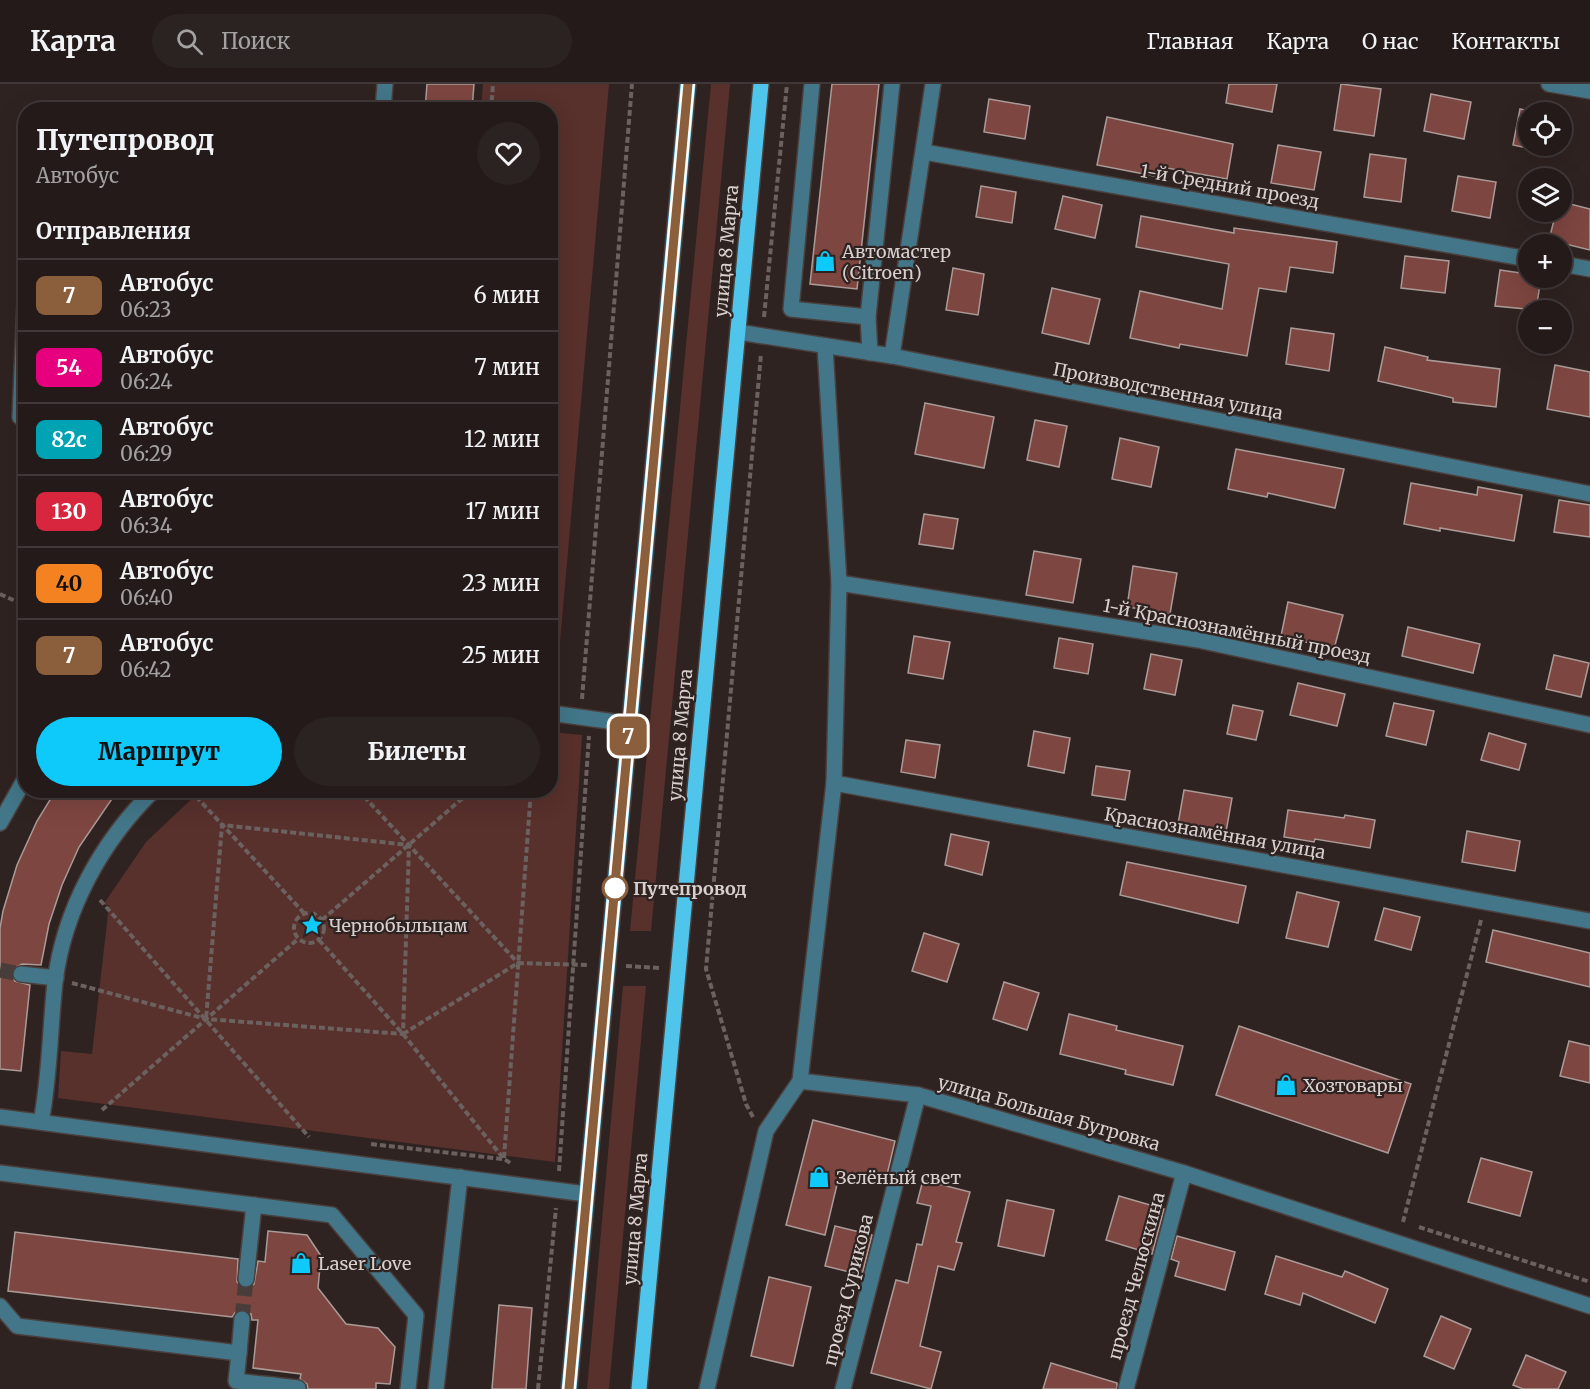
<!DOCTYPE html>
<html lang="ru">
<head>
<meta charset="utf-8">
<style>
  :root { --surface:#231a19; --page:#2b2322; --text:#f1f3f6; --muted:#a3a1a2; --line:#403838; --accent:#0ecafa }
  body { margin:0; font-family:Merriweather,serif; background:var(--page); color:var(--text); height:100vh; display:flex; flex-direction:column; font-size:22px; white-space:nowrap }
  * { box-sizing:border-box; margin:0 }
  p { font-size:20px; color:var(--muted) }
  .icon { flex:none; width:33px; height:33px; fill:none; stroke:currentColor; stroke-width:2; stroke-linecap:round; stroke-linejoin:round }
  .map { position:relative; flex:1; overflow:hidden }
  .details { position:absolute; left:18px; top:18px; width:540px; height:696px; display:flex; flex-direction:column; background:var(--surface); border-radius:24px; box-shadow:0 6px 24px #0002,0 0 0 2px var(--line) }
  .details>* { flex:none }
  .badge { padding:0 12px; border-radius:9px; font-size:21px; line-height:39px }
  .buttons { position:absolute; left:1518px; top:18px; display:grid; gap:12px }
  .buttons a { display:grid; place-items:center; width:54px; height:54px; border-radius:50%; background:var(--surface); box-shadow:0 6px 24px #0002,0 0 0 2px var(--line); font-size:30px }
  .map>.badge { position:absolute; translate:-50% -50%; box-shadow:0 0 0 3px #fff }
  h2 { padding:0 18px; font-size:22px; line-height:54px }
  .round { display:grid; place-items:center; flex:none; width:63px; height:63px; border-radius:32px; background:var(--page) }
  .overview { display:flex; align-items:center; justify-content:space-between; height:102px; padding:0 18px }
  h1 { font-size:28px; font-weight:800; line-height:45px }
  .action { display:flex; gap:12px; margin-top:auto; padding:12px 18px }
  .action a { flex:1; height:69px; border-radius:36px; background:var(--accent); color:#111; font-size:24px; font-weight:800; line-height:69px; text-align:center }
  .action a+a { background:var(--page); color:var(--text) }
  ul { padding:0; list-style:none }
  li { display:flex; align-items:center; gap:18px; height:72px; padding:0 18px; border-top:2px solid var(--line) }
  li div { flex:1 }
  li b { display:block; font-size:22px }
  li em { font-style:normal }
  li .badge { min-width:66px; font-weight:700; text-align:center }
  header { display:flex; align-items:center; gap:36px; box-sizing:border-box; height:84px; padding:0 30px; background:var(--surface); border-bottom:2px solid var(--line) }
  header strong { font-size:28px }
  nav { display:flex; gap:33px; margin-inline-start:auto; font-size:21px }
  .search { width:420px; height:54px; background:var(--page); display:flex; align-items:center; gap:15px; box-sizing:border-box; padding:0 21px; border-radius:33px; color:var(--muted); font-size:22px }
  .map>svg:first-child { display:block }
  .green { fill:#58302c }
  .building { fill:#7e4640; stroke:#ab9b98; stroke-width:1.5 }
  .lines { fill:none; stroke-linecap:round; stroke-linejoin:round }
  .minor-tunnel { stroke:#483d3b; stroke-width:15; stroke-dasharray:15 8; stroke-linecap:butt }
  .minor-casing { stroke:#4a3f3d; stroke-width:18 }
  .major-casing { stroke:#4a3f3d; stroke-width:18 }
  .path { stroke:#6b615f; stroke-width:4; stroke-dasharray:6 3; stroke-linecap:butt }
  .minor { stroke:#427688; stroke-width:15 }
  .major { stroke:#4fc5ec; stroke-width:15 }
  .line-casing { stroke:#fff; stroke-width:14 }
  .line { stroke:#8b5e3c; stroke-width:9 }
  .stop-dot { fill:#fff; stroke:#8b5e3c; stroke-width:3 }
  .labels { text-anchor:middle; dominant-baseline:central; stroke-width:4.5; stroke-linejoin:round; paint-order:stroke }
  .street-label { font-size:18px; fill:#d8d0ce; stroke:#2f2321 }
  .poi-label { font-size:18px; fill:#d8d0ce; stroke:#2f2321; text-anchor:start }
  .stop-label { font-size:18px; font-weight:bold; fill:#d8d0ce; stroke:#2f2321; text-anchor:start }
</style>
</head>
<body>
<header>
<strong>Карта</strong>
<div class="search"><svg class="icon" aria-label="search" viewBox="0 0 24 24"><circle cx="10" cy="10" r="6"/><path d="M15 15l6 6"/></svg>Поиск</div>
<nav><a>Главная</a><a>Карта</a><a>О нас</a><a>Контакты</a></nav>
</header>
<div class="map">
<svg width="1590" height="1305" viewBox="0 0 1590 1305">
  <rect width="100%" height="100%" fill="#2f2321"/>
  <g class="green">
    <path d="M483 0H609L555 615H550V26L481 25Z"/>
    <path d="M711 0H730L651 847H630Z"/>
    <path d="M551 648 582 651 555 1078 58 1014 61 967 92 970 109 821H103L146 758 198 709 202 706H550Z"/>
    <path d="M623 902H646L609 1305H587Z"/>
  </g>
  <g class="building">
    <path d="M427 0H474L472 26H425Z"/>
    <path d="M832 0H879L857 205 810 200Z"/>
    <path d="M1229 0H1277L1272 28 1226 19Z"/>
    <path d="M1341 0 1381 5 1374 52 1334 46Z"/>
    <path d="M1431 10 1471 18 1464 55 1424 47Z"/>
    <path d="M989 15 1030 22 1025 55 984 48Z"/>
    <path d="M1520 25 1534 28H1528V62H1549L1547 68 1513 61Z"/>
    <path d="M1107 33 1233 60 1227 95 1162 83 1160 93 1097 81Z"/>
    <path d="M1278 61 1321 68 1314 106 1271 99Z"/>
    <path d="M1370 70 1406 75 1401 118 1364 113Z"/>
    <path d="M1458 92 1496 98 1490 134 1452 127Z"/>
    <path d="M981 102 1016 108 1012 139 976 133Z"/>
    <path d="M1063 112 1102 121 1095 154 1055 145Z"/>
    <path d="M1562 118 1590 125V166L1549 156 1556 128H1562Z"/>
    <path d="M1141 132 1234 149V144L1337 158 1333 189 1290 183 1286 208 1259 204 1247 272 1180 260 1179 264 1130 254 1140 207 1222 225 1229 180 1136 163Z"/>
    <path d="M1405 172 1449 177 1445 209 1401 204Z"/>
    <path d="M953 184 984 190 978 231 946 226Z"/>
    <path d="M1500 186 1528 190V194H1541L1536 226 1495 222Z"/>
    <path d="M1052 204 1100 215 1089 260 1042 249Z"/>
    <path d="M1291 244 1334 250 1329 287 1286 280Z"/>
    <path d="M1385 263 1428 273 1427 276 1500 285 1496 323 1453 318V314L1378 297Z"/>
    <path d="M1555 281 1590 288V333L1547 325Z"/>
    <path d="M925 319 994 333 984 384 915 370Z"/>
    <path d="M1035 336 1067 342 1059 383 1027 376Z"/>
    <path d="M1120 354 1159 363 1151 403 1112 395Z"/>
    <path d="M1236 365 1344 385 1335 424 1268 409 1267 413 1228 405Z"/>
    <path d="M1411 399 1477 411 1478 403 1522 411 1514 457 1440 444V447L1404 440Z"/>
    <path d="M1559 416 1590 421V453L1554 448Z"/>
    <path d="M924 430 958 435 953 465 919 460Z"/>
    <path d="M1034 467 1081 475 1073 519 1026 511Z"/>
    <path d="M1133 482 1177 489 1170 530 1127 523Z"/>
    <path d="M1288 518 1343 531 1334 565 1281 552Z"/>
    <path d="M1408 543 1480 560 1473 589 1402 572Z"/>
    <path d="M914 552 950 558 943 595 908 589Z"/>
    <path d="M1059 554 1093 560 1088 590 1054 584Z"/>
    <path d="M1151 570 1182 576 1175 611 1144 605Z"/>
    <path d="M1554 571 1589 579 1581 613 1546 605Z"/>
    <path d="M1298 599 1345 610 1337 642 1290 631Z"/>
    <path d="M1394 619 1434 627 1426 661 1386 652Z"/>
    <path d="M1233 621 1263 627 1256 656 1227 650Z"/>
    <path d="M1034 647 1070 654 1064 689 1028 682Z"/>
    <path d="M1489 649 1526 660 1519 686 1481 676Z"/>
    <path d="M906 656 940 661 935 694 901 688Z"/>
    <path d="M1096 682 1130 687 1125 716 1092 711Z"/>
    <path d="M56 706H118L79 763 62 801 49 840 41 881 22 880 13 885 12 893 15 897 30 901 21 987 0 985V844L3 827 17 781 37 737Z"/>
    <path d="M1184 706 1232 714 1226 748 1178 740Z"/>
    <path d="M1288 726 1344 734 1345 731 1375 736 1370 764 1315 755 1314 758 1284 753Z"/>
    <path d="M1467 747 1520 757 1515 787 1462 778Z"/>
    <path d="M951 750 989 758 982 791 945 781Z"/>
    <path d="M1127 778 1246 802 1238 839 1120 811Z"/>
    <path d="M1297 808 1339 818 1328 863 1286 854Z"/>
    <path d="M1384 824 1420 833 1411 866 1375 856Z"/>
    <path d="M1493 846 1590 869V903L1486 878Z"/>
    <path d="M924 849 959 860 947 898 912 887Z"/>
    <path d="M1004 898 1039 909 1027 946 993 935Z"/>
    <path d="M1069 930 1117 942 1116 946 1183 962 1173 1001 1125 990 1126 986 1060 970Z"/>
    <path d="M1239 942 1411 1000 1388 1069 1216 1011Z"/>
    <path d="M1569 957 1590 962V999L1560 992Z"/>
    <path d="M813 1036 895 1057 885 1099 840 1088 825 1151 786 1141Z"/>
    <path d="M1481 1074 1532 1088 1520 1132 1468 1118Z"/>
    <path d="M923 1096 970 1108 956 1158 962 1159 954 1186 938 1182 920 1262 941 1268 931 1305 871 1289 896 1196 908 1199 917 1160 922 1161 931 1122 917 1119Z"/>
    <path d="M1119 1112 1164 1125 1152 1170 1106 1156Z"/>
    <path d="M1007 1116 1054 1126 1044 1172 998 1162Z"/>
    <path d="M835 1142 872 1151 862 1191 825 1182Z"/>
    <path d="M268 1147 307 1151 321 1172 318 1204 346 1240 378 1244 395 1263 390 1300 376 1299V1305H308L307 1300 300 1295 301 1290 253 1284 258 1236H252L251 1230 243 1225 237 1226 232 1233 8 1207 15 1148 238 1175 237 1198 246 1205 254 1200 258 1177 265 1178Z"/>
    <path d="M1177 1152 1235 1168 1225 1206 1175 1192 1179 1178 1171 1175Z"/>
    <path d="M1276 1172 1342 1193 1345 1187 1388 1205 1375 1239 1303 1209 1300 1221 1265 1210Z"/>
    <path d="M769 1193 811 1203 793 1282 751 1272Z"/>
    <path d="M499 1221 532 1224 526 1305H492Z"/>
    <path d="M1441 1232 1471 1245 1454 1285 1424 1272Z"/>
    <path d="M1526 1271 1566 1288 1558 1305H1523L1513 1301Z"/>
    <path d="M1051 1279 1117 1299V1305H1043Z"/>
  </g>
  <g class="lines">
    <g class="minor-tunnel">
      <path d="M0 886 21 890"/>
      <path d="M242 1235 246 1195"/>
    </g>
    <defs>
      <g id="minor">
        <path d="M812 0 791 225 868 233"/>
        <path d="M1549 0 1590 7"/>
        <path d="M383 26 385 0"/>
        <path d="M924 68 1528 175"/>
        <path d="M1562 180 1590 185"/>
        <path d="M26 195 20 333 26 337"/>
        <path d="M738 248 892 272 1590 410"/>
        <path d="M870 269 868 233 892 0"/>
        <path d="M892 272 933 0"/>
        <path d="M839 499 1198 556 1590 641"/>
        <path d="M550 629 630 640"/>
        <path d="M834 699 1590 837"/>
        <path d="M0 739 26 693"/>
        <path d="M21 890 56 894"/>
        <path d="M800 997 834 699 839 499 825 262"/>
        <path d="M0 1033 586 1110"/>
        <path d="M41 1038C50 992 50 944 55 898 64 825 102 757 154 706"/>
        <path d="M0 1089 332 1131 416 1231 408 1305"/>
        <path d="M246 1195 254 1121"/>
        <path d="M0 1222 17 1242 239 1269 236 1297 272 1301V1305"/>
        <path d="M239 1269 242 1235"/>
        <path d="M272 1301 298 1304"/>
        <path d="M436 1305 460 1093"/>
        <path d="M707 1305 766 1047 800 997 918 1011 1184 1089 1590 1222"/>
        <path d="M843 1305 918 1011"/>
        <path d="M1126 1305 1184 1089"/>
      </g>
      <g id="major">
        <path d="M569 1305 688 0"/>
        <path d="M639 1305 761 0"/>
      </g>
    </defs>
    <use href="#minor" class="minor-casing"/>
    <use href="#major" class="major-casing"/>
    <g class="path">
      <path d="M491 26 493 0"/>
      <path d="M764 233 787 0"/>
      <path d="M0 510 26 522"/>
      <path d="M582 615 632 0"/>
      <path d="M190 706 304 829"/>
      <path d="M358 706 518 879"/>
      <path d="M100 816 309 1053"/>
      <circle cx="309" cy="844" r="15"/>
      <path d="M322 836 472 706"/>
      <path d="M319 856 403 950 504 1075 512 1080"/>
      <path d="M626 882 660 884"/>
      <path d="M72 899 206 935 403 950 409 761 222 741 206 935"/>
      <path d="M403 950 518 879 588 881"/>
      <path d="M102 1026 298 855"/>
      <path d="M753 1033 746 1020 706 885 761 270"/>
      <path d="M371 1060 503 1075"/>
      <path d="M504 1074 531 706"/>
      <path d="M559 1087 589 652"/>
      <path d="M1403 1138 1481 836"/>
      <path d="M1419 1143 1590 1198"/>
      <path d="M538 1305 556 1124"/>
    </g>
    <use href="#minor" class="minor"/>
    <use href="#major" class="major"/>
  </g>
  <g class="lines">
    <defs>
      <path id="line" d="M569 1305 688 0"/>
    </defs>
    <use href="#line" class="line-casing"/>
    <use href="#line" class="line"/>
  </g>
  <defs>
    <symbol id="shop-bare" viewBox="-9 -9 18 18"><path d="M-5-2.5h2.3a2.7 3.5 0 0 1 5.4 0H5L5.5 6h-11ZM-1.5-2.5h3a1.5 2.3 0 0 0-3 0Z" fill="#0ecafa" stroke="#2f2321" stroke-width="2.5" paint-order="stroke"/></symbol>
    <symbol id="sight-bare" viewBox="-9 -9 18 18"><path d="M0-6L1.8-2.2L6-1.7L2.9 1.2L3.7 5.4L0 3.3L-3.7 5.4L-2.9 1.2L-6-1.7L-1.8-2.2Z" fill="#0ecafa" stroke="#2f2321" stroke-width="2.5" paint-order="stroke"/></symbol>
  </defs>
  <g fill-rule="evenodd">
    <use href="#shop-bare" x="810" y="162" width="30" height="30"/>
    <use href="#sight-bare" x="297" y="826" width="30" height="30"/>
    <use href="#shop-bare" x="1271" y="986" width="30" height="30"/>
    <use href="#shop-bare" x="804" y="1078" width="30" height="30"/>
    <use href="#shop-bare" x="286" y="1164" width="30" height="30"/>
  </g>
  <circle class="stop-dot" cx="615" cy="804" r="12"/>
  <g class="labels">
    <g class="street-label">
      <text transform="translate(1230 102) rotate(10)">1-й Средний проезд</text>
      <text transform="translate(726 167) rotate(-85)">улица 8 Марта</text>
      <text transform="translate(1168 307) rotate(11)">Производственная улица</text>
      <text transform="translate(1237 547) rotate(11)">1-й Краснознамённый проезд</text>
      <text transform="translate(680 651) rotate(-85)">улица 8 Марта</text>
      <text transform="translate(1215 749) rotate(10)">Краснознамённая улица</text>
      <text transform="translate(1049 1029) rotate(16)">улица Большая Бугровка</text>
      <text transform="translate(635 1135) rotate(-85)">улица 8 Марта</text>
      <text transform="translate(1136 1192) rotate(-75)">проезд Челюскина</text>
      <text transform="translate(848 1206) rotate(-76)">проезд Сурикова</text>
    </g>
    <g class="poi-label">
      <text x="842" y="167">Автомастер<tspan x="842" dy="21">(Citroen)</tspan></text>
      <text x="329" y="841">Чернобыльцам</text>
      <text x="1303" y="1001">Хозтовары</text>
      <text x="836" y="1093">Зелёный свет</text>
      <text x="318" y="1179">Laser Love</text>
    </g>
    <g class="stop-label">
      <text x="633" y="804">Путепровод</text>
    </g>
  </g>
</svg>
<div class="buttons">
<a><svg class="icon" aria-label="locate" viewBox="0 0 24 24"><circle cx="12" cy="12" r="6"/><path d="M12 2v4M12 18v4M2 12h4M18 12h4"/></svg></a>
<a><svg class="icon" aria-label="layers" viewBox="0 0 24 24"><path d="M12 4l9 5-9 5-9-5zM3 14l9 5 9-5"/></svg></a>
<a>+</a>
<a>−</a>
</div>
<b class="badge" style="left:628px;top:652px;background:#8b5e3c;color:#fff">7</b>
<section class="details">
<div class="overview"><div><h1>Путепровод</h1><p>Автобус</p></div><a class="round"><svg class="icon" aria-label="heart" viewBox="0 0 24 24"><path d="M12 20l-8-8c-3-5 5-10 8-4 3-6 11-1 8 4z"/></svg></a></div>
<h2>Отправления</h2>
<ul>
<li><span class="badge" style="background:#8b5e3c;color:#fff">7</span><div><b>Автобус</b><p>06:23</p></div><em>6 мин</em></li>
<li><span class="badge" style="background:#e6007e;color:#fff">54</span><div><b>Автобус</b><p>06:24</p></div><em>7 мин</em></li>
<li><span class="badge" style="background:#00a3b4;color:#fff">82с</span><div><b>Автобус</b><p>06:29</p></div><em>12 мин</em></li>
<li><span class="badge" style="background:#d7263d;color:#fff">130</span><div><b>Автобус</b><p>06:34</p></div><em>17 мин</em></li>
<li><span class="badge" style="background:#f58220;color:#111">40</span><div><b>Автобус</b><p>06:40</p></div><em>23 мин</em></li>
<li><span class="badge" style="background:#8b5e3c;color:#fff">7</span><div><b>Автобус</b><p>06:42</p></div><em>25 мин</em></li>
</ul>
<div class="action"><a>Маршрут</a><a>Билеты</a></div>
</section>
</div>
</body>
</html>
